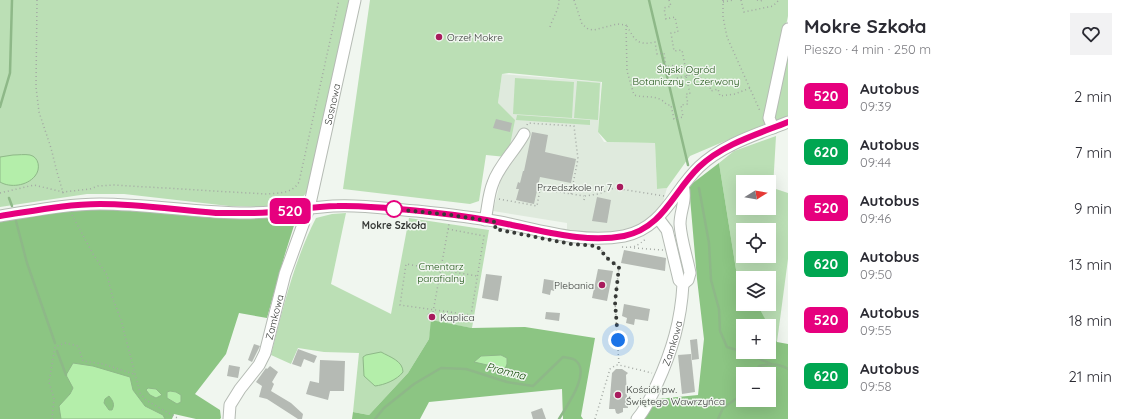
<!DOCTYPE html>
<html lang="pl">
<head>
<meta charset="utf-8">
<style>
  :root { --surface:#fff; --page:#f2f2f3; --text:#2b2b33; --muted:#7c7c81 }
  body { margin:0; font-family:Quicksand,sans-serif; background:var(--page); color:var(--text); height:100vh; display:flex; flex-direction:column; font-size:15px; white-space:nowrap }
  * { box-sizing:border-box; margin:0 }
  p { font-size:13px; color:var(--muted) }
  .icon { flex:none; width:22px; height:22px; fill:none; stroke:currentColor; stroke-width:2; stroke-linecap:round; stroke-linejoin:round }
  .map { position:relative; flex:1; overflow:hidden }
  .panel { display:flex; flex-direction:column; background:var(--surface); width:340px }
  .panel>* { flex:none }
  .badge { padding:0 8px; border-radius:6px; font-size:14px; line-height:26px }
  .needle { width:26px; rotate:79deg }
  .buttons { position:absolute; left:736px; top:175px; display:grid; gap:8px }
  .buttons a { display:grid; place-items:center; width:40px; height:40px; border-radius:0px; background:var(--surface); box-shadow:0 4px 16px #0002; font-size:20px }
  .you { position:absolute; width:20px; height:20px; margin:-10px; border:3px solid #fff; border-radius:50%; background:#1a73e8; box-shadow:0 0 0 6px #1a73e833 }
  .map>.badge { position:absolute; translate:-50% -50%; box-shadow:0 0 0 2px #fff }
  .round { display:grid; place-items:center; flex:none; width:42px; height:42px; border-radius:0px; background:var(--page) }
  .head { display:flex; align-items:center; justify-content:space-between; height:68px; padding:0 16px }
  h1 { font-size:19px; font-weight:700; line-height:30px }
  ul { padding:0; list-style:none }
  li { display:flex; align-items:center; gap:12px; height:56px; padding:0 16px }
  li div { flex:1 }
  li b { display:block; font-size:15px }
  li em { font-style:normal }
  li .badge { min-width:44px; font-weight:700; text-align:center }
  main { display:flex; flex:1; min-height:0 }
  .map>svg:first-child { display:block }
  .built { fill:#dfeadd }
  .green { fill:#bbdfb5; fill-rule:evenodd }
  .forest { fill:#8cc583; fill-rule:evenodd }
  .water { fill:#b4eeaa; stroke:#8eb888; fill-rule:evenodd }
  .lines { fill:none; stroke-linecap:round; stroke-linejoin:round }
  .stream { stroke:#8eb888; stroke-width:2.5 }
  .building { fill:#b5bab4 }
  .minor-casing { stroke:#b5bbb4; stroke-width:13 }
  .path { stroke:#a3a8a3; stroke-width:1.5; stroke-dasharray:1 3; stroke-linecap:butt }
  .minor { stroke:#fff; stroke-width:11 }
  .line-casing { stroke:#fff; stroke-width:9 }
  .line { stroke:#e6007e; stroke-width:6 }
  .walk { stroke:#373a37; stroke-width:4; stroke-dasharray:0 7.2 }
  .poi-dot { fill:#a81b5d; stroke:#f0f6ef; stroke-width:1.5 }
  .stop-dot { fill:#fff; stroke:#e6007e; stroke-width:2 }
  .labels { text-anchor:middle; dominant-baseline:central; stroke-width:3; stroke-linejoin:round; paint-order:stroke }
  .poi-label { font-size:10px; fill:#373a37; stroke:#f0f6ef; text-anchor:start }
  .park-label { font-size:10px; fill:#1e5414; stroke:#f0f6ef }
  .street-label { font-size:10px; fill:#373a37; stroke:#f0f6ef }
  .stop-label { font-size:10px; font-weight:bold; fill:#373a37; stroke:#f0f6ef }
  .water-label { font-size:11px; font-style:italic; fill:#124a06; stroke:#f0f6ef }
</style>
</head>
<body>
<main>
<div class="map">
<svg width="788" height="419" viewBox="0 0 788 419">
  <rect width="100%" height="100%" fill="#f0f6ef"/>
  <path class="built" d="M502 74 601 82 598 132 604 142 655 143 657 189 667 188 660 212 629 230 600 233 567 232V223L493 211 503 171 510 161 498 103Z"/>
  <g class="green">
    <path d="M0 0H349L307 192 301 199 289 204 260 207 229 206 124 194H87L0 207Z"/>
    <path d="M370 0H788V16L765 124 690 156 667 188 657 189 655 143 607 142 598 132 602 82 509 73 502 74 498 103 515 120 509 150 506 157 486 155 479 201 470 204 343 189Z"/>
    <path d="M788 57V116L774 122Z"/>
    <path d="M515 78 574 82 572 118 513 114Z"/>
    <path d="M577 81 600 83 598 120 574 118Z"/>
    <path d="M517 115 590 120V125L516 120Z"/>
    <path d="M776 136 773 188 788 193V259L777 342 757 304H769V278H743V287L738 282 719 163 734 151ZM743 182H769V208H743ZM743 230H769V256H743Z"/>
    <path d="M346 213 331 284 391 314 409 218 489 230 472 328 432 321 429 339 408 373 369 415 353 412 359 353 324 352 298 348 291 364 271 355C283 308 294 261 316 218L332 214Z"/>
  </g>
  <g class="forest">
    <path d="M719 163 738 282 743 287V304H757L769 326H743V352H769V327L777 342 788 344V419H641L657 399 698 395 704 339 697 279 689 186ZM743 374H769V400H743Z"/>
    <path d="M80 208 246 218 297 216 285 254 267 318 239 313 226 354 195 394 220 410 221 418 220 419H196L174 414 172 419H0V222L54 211Z"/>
    <path d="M431 320 472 328 525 327 595 338 581 416 583 419H563L562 389 429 402 420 419H352L353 412 369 415 408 373 429 339Z"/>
  </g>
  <g class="water">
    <path d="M13 155C18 155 25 154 30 155 39 157 41 169 35 176 27 186 10 188 0 182V157Z"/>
    <path d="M381 352C390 357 403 361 403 372 397 380 384 385 375 386L364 376 363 357 366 355Z"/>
    <path d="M501 355 507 358V364L505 369 474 362 481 356Z"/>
    <path d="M73 363 93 366 130 377 133 390 145 406 163 415 165 419H61L59 406 70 394 73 388 66 375ZM109 396C113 401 115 404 112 410H109L104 403 105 399Z"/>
    <path d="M148 388 156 389 162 395 156 398 150 395 146 390Z"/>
    <path d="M170 391 176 392 181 395V402L177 404 167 398V392Z"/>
  </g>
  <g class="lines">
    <g class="stream">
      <path d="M649 0 688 165"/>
      <path d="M0 107 10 73 12 0"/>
      <path d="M699 188 709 243 711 280 719 309 720 331 727 347 743 352"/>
      <path d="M9 198 12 206"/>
      <path d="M16 221 27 263 55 343"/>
      <path d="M57 351 66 375"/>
      <path d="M744 352 771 364"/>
      <path d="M756 374 759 366C772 364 777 363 788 369"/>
      <path d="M375 419 384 408 414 384 441 368 466 369 507 382 533 386 563 357C567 358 572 358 575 360 592 372 566 407 559 419"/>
      <path d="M718 419 723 408 743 394"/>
    </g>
  </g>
  <g class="building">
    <path d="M496 119 512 123 510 132 493 128Z"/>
    <path d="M532 132 548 135 545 152 576 159 571 183 540 177 534 204 516 200 519 189H516L518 182 520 183 523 171H524Z"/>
    <path d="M597 197 611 200 607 223 592 221Z"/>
    <path d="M624 250 666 258 665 271 621 263Z"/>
    <path d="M598 269 613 271 607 301 592 298Z"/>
    <path d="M486 274 502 276 498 301 482 298Z"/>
    <path d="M544 279 556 281 554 291 551 290 550 295 542 293Z"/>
    <path d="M624 304 650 309 648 321 635 319 634 325 626 323 627 318 622 316Z"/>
    <path d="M546 312 560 313 559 321 545 319Z"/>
    <path d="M428 313 436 314 435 320 427 319Z"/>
    <path d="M697 339 699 359 692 360 690 340Z"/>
    <path d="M254 344 260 346 252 362 248 360Z"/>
    <path d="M298 349 317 356 314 363 304 359 301 367 292 364Z"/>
    <path d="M691 354 695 392 682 394 678 355Z"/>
    <path d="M320 360 345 361 344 391H330L328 400 306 394 310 381 319 383Z"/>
    <path d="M229 365 240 367 238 378 227 376Z"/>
    <path d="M270 366 278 372 272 382 274 384 271 391 291 403 303 414 302 419H298L267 399 259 397 262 386 256 382 266 368 267 369Z"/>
    <path d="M616 369H622L628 373 626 375 627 399H628V408H623V412L618 414 616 413 615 409H609L612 373Z"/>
    <path d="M542 408 546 419H533L531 412Z"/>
  </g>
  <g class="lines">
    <defs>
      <g id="minor">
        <path d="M773 128 769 118 788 29"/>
        <path d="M0 216C33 211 66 204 100 204 149 204 197 213 246 213 275 213 304 208 333 206 361 204 389 209 417 211 445 214 472 217 500 222 540 230 583 244 624 236 663 228 673 192 699 167 723 144 758 134 788 122"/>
        <path d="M485 220C488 208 488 195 493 183 499 165 515 151 524 134"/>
        <path d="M683 284 688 280 690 273C687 257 681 240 680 224 680 210 687 201 683 186"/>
        <path id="s1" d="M229 419 230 405 240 389 259 365 265 353 285 274 309 208 355 0"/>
        <path id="s2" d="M637 419C646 409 651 397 657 384 672 351 681 321 683 284L679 280 667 230 658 218"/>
      </g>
    </defs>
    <use href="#minor" class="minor-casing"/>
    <g class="path">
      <path d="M37 0 36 87 39 112 51 148 57 172 64 196"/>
      <path d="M574 0 582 24 588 29 594 30 617 24 626 25 627 71 634 95C647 99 657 93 667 105H671L674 119 683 117 681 105 688 104 686 94H690L686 76"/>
      <path d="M669 0 671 6 664 8 666 19 675 17 678 32 671 33 674 51 682 50 687 76"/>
      <path d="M723 0V17L727 37 760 111"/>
      <path d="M741 0 744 12 773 6 779 0"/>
      <path d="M757 0 760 1 763 0"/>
      <path d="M723 2 733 0"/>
      <path d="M627 26C635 40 637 46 655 42L657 54 664 53 666 67 675 65 677 78 700 73 701 81 708 79 711 91 718 89 720 96 735 94 750 88"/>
      <path d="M550 27C553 17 559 10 559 0"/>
      <path d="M527 125 528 123 574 126 578 159 571 194"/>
      <path d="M0 193 34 185 63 192 90 189 98 186 114 185 265 194C278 193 292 194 299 182L339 0"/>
      <path d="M499 199 537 206 540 189 584 196"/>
      <path d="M584 200 585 196 598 194 614 188 664 196"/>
      <path d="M72 215 93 254 107 275 113 299 121 320 140 393 146 400 179 419"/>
      <path d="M448 229 484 236 471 315 400 305 406 264 477 276"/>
      <path d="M599 247 609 260 619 267 615 302 619 365"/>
      <path d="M622 247C635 248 637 246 647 238"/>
      <path d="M634 248 663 250"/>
      <path d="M433 312 449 224"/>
      <path d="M52 419 54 399 49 382 55 347 65 343 78 346 83 361 103 364 134 374"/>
      <path d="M595 419 610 369 616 365H619L652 373"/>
    </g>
    <use href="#minor" class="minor"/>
  </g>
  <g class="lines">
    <defs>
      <path id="line" d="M0 216C33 211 66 204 100 204 139 204 177 210 216 213 228 213 239 213 250 213 279 214 308 206 337 206 368 205 399 209 429 212 457 215 485 219 512 225 548 232 586 243 624 236 663 228 673 192 699 167 723 144 758 134 788 122"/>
    </defs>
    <use href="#line" class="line-casing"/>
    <use href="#line" class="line"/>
    <path class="walk" d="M394 209 451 215 496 222 495 229 571 244 597 246 609 260 619 267 615 302 618 340"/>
  </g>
  <g class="poi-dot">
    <circle cx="439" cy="37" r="4"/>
    <circle cx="620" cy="187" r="4"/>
    <circle cx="602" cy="285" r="4"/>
    <circle cx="432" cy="317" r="4"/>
    <circle cx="618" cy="395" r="4"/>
  </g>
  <circle class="stop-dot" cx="394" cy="209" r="8"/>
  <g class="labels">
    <g class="poi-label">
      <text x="447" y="37">Orzeł Mokre</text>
      <text x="612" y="187" text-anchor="end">Przedszkole nr 7</text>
      <text x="594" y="285" text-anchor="end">Plebania</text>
      <text x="440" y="317">Kaplica</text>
      <text x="626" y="389">Kościół pw.<tspan x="626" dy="12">Świętego Wawrzyńca</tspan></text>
    </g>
    <g class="park-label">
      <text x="686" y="69">Śląski Ogród<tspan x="686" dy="12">Botaniczny - Czerwony</tspan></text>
      <text x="441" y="266">Cmentarz<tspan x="441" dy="12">parafialny</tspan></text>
    </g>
    <g class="street-label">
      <text stroke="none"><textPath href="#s1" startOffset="335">Sosnowa</textPath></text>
      <text stroke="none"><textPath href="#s1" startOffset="114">Zamkowa</textPath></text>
      <text stroke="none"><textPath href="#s2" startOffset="84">Zamkowa</textPath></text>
    </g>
    <g class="stop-label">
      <text x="394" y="225">Mokre Szkoła</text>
    </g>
    <g class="water-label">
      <text transform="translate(506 371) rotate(14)">Promna</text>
    </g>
  </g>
</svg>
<div class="buttons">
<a><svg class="needle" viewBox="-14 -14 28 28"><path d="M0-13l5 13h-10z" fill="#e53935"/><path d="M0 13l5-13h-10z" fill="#7c7c81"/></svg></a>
<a><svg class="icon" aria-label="locate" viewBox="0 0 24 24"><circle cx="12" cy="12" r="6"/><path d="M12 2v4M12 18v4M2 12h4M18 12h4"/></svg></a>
<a><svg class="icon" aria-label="layers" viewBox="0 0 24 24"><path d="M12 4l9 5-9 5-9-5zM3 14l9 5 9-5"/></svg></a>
<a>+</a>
<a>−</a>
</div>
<div class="you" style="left:618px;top:340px"></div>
<b class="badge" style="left:290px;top:211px;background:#e6007e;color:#fff">520</b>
</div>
<section class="panel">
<div class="head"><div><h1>Mokre Szkoła</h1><p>Pieszo · 4 min · 250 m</p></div><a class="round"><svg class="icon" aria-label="heart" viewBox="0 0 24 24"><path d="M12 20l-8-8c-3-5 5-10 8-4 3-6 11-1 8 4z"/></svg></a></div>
<ul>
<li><span class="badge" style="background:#e6007e;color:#fff">520</span><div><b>Autobus</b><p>09:39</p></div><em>2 min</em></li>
<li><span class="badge" style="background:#00a651;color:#fff">620</span><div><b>Autobus</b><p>09:44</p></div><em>7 min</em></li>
<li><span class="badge" style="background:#e6007e;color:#fff">520</span><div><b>Autobus</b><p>09:46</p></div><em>9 min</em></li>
<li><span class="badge" style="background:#00a651;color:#fff">620</span><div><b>Autobus</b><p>09:50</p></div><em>13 min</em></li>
<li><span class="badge" style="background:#e6007e;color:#fff">520</span><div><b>Autobus</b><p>09:55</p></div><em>18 min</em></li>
<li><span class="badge" style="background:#00a651;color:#fff">620</span><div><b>Autobus</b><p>09:58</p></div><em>21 min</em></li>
</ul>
</section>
</main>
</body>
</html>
